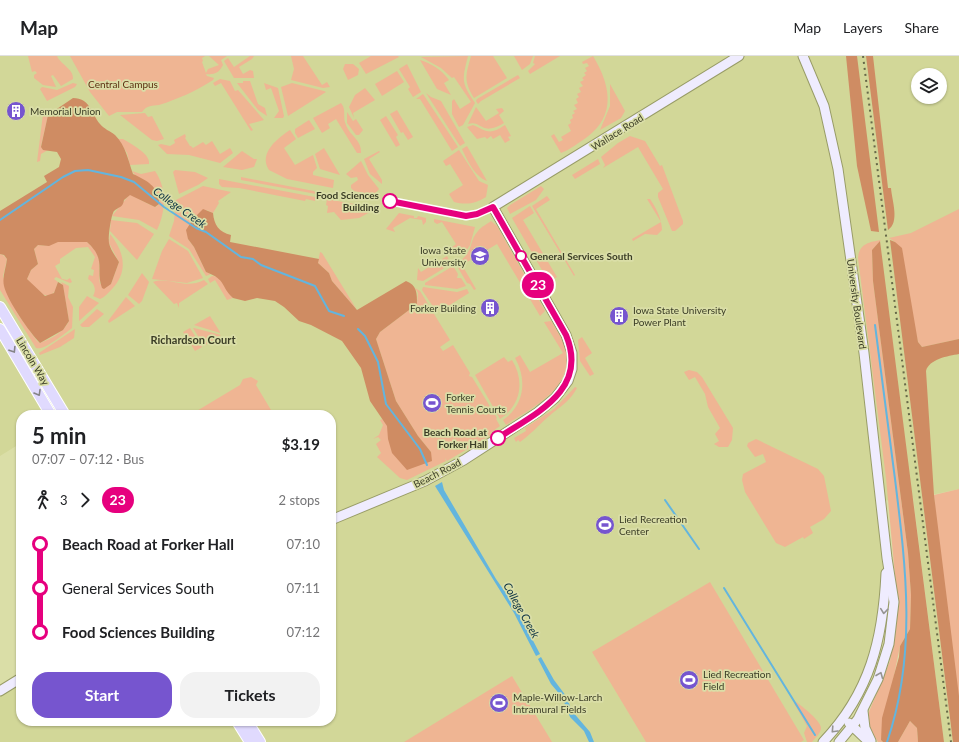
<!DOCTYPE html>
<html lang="en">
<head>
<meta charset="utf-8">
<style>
  :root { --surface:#fff; --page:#f2f2f2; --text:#202124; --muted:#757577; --line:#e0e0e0; --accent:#7655cf }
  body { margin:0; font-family:Lato,sans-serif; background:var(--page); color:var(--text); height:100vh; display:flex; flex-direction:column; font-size:15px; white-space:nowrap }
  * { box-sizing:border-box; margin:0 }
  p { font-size:13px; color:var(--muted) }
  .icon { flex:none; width:22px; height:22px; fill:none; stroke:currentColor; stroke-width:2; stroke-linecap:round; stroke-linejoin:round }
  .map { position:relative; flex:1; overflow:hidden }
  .details { position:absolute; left:16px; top:354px; width:320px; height:316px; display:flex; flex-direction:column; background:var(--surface); border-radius:16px; box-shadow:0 1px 3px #0004 }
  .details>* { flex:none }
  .badge { padding:0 8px; border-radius:13px; font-size:14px; line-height:26px }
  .tools { position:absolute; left:911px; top:12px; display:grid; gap:8px }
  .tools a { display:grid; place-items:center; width:36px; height:36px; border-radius:50%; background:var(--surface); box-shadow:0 1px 3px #0004; font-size:20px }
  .map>.badge { position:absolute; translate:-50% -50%; box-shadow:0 0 0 2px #fff }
  .legs { display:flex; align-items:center; gap:6px; height:44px; padding:0 16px; font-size:13px }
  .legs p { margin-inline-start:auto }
  .overview { display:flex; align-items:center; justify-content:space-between; height:68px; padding:0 16px }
  h1 { font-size:22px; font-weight:700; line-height:30px }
  .button { display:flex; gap:8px; margin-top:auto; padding:8px 16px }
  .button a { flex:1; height:46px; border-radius:16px; background:var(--accent); color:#fff; font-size:16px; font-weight:700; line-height:46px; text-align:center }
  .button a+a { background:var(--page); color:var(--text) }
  ul { padding:0 16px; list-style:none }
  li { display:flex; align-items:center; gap:14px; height:44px; font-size:15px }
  li i { display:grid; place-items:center; width:6px; height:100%; margin:0 5px; background:currentColor }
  li i::after { content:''; width:10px; height:10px; margin:-5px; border:3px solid; border-radius:50%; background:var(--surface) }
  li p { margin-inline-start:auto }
  li:first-child i { background:linear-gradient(#0000 50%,currentColor 0) }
  li:last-child i { background:linear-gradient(currentColor 50%,#0000 0) }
  header { display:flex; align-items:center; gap:24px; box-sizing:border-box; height:56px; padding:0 20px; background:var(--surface); border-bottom:1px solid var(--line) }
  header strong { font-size:19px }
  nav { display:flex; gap:22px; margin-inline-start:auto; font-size:14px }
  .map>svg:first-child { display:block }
  .built { fill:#d2d798; fill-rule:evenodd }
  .green { fill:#efb593 }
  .forest { fill:#cf8c63 }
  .water { fill:#63b5de }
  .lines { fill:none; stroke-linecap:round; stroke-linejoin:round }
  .stream { stroke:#63b5de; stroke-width:2 }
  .secondary-casing { stroke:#989c67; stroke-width:11 }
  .primary-casing { stroke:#fff; stroke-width:12 }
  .secondary { stroke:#efecfe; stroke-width:9 }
  .primary { stroke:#e0dafe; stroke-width:10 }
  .rail { stroke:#656848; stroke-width:2; stroke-dasharray:2 4; stroke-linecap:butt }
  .oneway { stroke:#858487 }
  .oneway2 { stroke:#959492 }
  .line-1-casing { stroke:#fff; stroke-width:9 }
  .line-1 { stroke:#e6007e; stroke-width:6 }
  .stop-1-dot { fill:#fff; stroke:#e6007e; stroke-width:2 }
  .labels { text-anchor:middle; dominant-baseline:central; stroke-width:3.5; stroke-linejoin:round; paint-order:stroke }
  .park-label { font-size:10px; fill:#5c2f11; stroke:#dadea7 }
  .poi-label { font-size:10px; fill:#3b3d26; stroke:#dadea7; text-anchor:start }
  .street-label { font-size:10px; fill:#3b3d26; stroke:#dadea7 }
  .stop-label { font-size:10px; font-weight:bold; fill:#3b3d26; stroke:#dadea7; text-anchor:end }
  .water-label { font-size:11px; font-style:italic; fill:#0c3243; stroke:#dadea7 }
  .neighbourhood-label { font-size:11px; font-weight:bold; fill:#3b3d26; stroke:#dadea7 }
</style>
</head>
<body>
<header>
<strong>Map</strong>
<nav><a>Map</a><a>Layers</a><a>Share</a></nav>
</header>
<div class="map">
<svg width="959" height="686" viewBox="0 0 959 686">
  <rect width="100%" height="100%" fill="#dadea7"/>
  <path class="built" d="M0 0H959V433L922 441 953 686H944L913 441 882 445 887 502 869 615 823 686H0V635L21 622V665H331V359H21V387L0 400ZM918 19H940V41H918Z"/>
  <g class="green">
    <path d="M28 0H57C61 9 74 13 73 23L61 30 53 19 51 20 56 31 43 29 34 22V19L37 17 35 15 32 16Z"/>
    <path d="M70 0H205L202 2 203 5 202 6 206 17 208 13 219 9 209 0H227L221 4 223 9C219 17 214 19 206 18L207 20 214 22 213 24C196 35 178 43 159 49 152 50 147 49 142 56H117L109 60 90 36Z"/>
    <path d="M250 0H254L252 3 239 11 243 18 250 14 253 15 254 22H234L224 5 228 2 234 11Z"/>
    <path d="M291 0H303L322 29 327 26 330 31 323 32 291 24 294 13Z"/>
    <path d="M371 0H398L399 1 366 18 359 7Z"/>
    <path d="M468 0C462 24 461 26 475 47L463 69 459 71 452 58V45L454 43 460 53 471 46 454 21 452 22 441 12 421 1Z"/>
    <path d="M471 0H493L507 22 474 42C463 24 466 19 471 0Z"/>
    <path d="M514 0H533L530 8 522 14Z"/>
    <path d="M535 0H560L530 18 528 15 535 8 533 7Z"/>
    <path d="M593 0C613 33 616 64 580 86 574 90 567 95 561 97L551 80 554 78 559 86 563 84 561 81 571 75 568 69 571 67 570 64 573 62 572 59 575 57 573 55 577 53 574 49 578 47 576 43 579 41 577 38 581 36 579 32 583 30 580 26 584 24 582 22 586 19 584 17 587 15 585 12 589 10 587 7 583 8 582 6Z"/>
    <path d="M420 4C432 8 441 13 449 24L444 27 451 39 437 33Z"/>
    <path d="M345 8H353L359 13 358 19 348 24 343 13Z"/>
    <path d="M407 8 421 36 413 41 408 33 410 31 399 13Z"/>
    <path d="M397 15 404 26 382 40 375 28Z"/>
    <path d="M518 19 520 22 481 45 478 48 476 45 477 43Z"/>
    <path d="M220 23 230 25 235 35 238 34 264 64 249 68 253 74 251 75 221 27 215 30 213 27Z"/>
    <path d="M243 25H250L258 48 265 52 267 60 258 54 237 27H243Z"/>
    <path d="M73 27 77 28 75 31 47 45 40 33 42 31 57 34Z"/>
    <path d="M264 27 278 32 284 60 283 62H274L279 55 271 32 266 34Z"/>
    <path d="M292 27 324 35 326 36 288 60 281 31Z"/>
    <path d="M610 28 625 55 621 62 600 74 610 50Z"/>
    <path d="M365 32 375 44 353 57 354 62 349 51 355 39Z"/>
    <path d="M426 37 431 41 441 45 465 87 460 90Z"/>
    <path d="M423 38 458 91 452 95 420 43H416Z"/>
    <path d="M341 47C347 54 342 61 346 69 350 80 362 84 361 97H357L336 63 328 68 330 72 322 77 313 62Z"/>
    <path d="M476 51 486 65 499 57 496 53 502 52 504 55 499 59 504 67C480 81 483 64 468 68Z"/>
    <path d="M397 54 413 81 408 84 403 76 401 77 390 58Z"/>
    <path d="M50 55 51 57 48 59 41 90 43 94H48L41 98 40 105 37 106 43 58Z"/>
    <path d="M347 56 353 65 356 63 363 74 359 79H356L347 67Z"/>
    <path d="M145 57 148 61 152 60 164 83 157 85 152 84 120 59Z"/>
    <path d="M386 60 398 79 396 81 400 89 396 91 380 64Z"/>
    <path d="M309 64 315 73 298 82 295 77V73Z"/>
    <path d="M473 69C488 76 490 79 505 69L511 80 508 81 510 84 505 87 500 79 493 83 491 80 487 83 485 81 477 83 467 71Z"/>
    <path d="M290 74 296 83 284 92 295 109 313 99 317 112 313 116V119L334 124 333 132 287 123 269 114C258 97 278 82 290 74Z"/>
    <path d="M185 78 186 81 185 82 190 90H191L193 92 203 86 206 89 212 85 220 98 230 92 233 97 220 107 189 99 167 98 158 89 161 88 170 90 175 87 174 84Z"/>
    <path d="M630 80 645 85 660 110 662 109 683 165V168L675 175H672L658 141V137L663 133 638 91 603 112 605 109 601 101 618 87Z"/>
    <path d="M118 83H123C131 88 151 98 149 108L130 109 127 97Z"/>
    <path d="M467 90 487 125C475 121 467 104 462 93Z"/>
    <path d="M324 92 340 119 320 113 315 98Z"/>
    <path d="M459 94 479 125 488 129 486 141C475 148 466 149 454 146L449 138 463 129 450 108 446 110 443 105Z"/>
    <path d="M242 95 254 103H257L254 111 242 114 223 111Z"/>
    <path d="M379 95 380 96 369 103 382 124V128L370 118 364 103Z"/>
    <path d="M598 103 601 110 600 108 575 123 572 119Z"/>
    <path d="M361 105 368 119 379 133 374 139 354 135 351 132V129L358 124 357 121 351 122 346 118Z"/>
    <path d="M175 114 195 116 208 122 198 129 179 138 173 116Z"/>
    <path d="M132 115 141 118 155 115C167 132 166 156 157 174L139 164 112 160 130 138C139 142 146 148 156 151L159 148Z"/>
    <path d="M241 121 314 135 316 138 241 124Z"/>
    <path d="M219 123 315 141V145L306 143 305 145 239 132 222 131 219 128Z"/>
    <path d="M203 130 231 136 218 145 219 147 213 157 207 154 188 183 194 191 206 216 211 218 206 220 189 193 169 180 174 165 176 144Z"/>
    <path d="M541 130 544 133 536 144 510 158 507 152 510 149Z"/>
    <path d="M547 140 550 144 536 153 575 219 574 220 532 150Z"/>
    <path d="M327 143 370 151 372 155 359 162 341 164 334 156 327 157 328 150 326 149Z"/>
    <path d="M647 143H650C656 152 662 163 662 174L657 179 645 178 633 185 632 183 661 166Z"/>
    <path d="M530 150 534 157 523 164 557 221 550 225 554 227 550 228 512 162Z"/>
    <path d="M959 153V283L922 291 918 286 895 186 889 182 911 177Z"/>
    <path d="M399 157 414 160V162H417L418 160 426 162V166L423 169 422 164 410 162 393 172 395 176 386 173Z"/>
    <path d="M434 163 475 171 470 189 463 200 459 193 454 196 451 192 456 188 442 166 437 168 434 166Z"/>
    <path d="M111 164 137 167 154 178 137 204 110 175Z"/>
    <path d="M491 165 497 170 545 255 540 260 497 188 462 209 476 233 474 234 470 228 467 227 457 210V207C475 195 468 186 478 175 481 171 487 168 491 165Z"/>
    <path d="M110 178C124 195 129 215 112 233 108 237 105 241 100 243L93 240C97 233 94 227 88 223L89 219 93 220 94 214 91 213 95 201 88 191 76 192 60 203V207L55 210 62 223 67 224 70 222 72 226 70 227 56 221 54 223 58 226C56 229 57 232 55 235 46 248 33 230 27 223L31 214 38 208 34 193 38 189C46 190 49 189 57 186 65 184 78 185 87 186 105 202 97 208 100 228H111L119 206 109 187Z"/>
    <path d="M169 183 188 195 203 222 187 227 152 223 162 195Z"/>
    <path d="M881 184 872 194 873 225 908 497 911 539 910 573 900 590 881 684 883 686H878L867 669H870L869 663H866L890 605 898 552 886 422 858 202C859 188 869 186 881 184Z"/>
    <path d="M320 196 322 197 357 254 332 225 329 217 318 207Z"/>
    <path d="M0 198 3 199 7 203 3 220 12 245 17 257 37 285 40 287C51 283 64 276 69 265L63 230 61 226 69 230 68 241 73 251 72 272C64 278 44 295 36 292L0 234Z"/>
    <path d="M447 200 451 208 423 225 417 224 418 212 421 216Z"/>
    <path d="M453 210 458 218 457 222H461L466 230 457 233 425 229V227Z"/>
    <path d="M142 217 149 226 142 245 139 248 128 239Z"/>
    <path d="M212 220C224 220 226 235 233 242L227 244 215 224 210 227 208 223Z"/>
    <path d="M204 224 208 228 179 247V252L177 247 174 248 153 226C169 220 185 234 204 224Z"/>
    <path d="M423 231 457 236 467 233 469 237 445 252 444 250 436 255 422 234Z"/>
    <path d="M415 232 420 235 450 284 440 291 443 295 453 289 470 317 469 320 472 321 497 362 496 363 500 370 490 377 491 379 447 405 445 402 446 405 407 424 400 422 377 401 381 397 376 388 381 384 378 381 373 383 379 379 383 369 380 364 382 363 388 370V383L431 396 418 380 396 345 376 283 380 276 417 248 418 237Z"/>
    <path d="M87 240 99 247 79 265V251Z"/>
    <path d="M126 241 135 250 109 267 108 265Z"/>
    <path d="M97 253 104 258 89 271H82L80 269Z"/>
    <path d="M210 260 220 276V277L194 269Z"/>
    <path d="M551 265C555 272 560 279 563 286 580 329 535 350 506 369L503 364C525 349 527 323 515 302L520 299 530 316 563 297 544 266Z"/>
    <path d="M190 272 202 291 195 295 183 276Z"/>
    <path d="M193 272H194L221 279 204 290Z"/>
    <path d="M75 273 74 282 60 291 40 299 39 297Z"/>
    <path d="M582 281 592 297 585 302 594 318 590 320 580 305 578 284Z"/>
    <path d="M504 301 508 306 512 304C525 325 521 349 500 363L475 319Z"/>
    <path d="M689 314 697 316 702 321 733 372 732 384 728 391H719L714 388 719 385 715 378 720 372 708 351 705 338 695 321 689 324 684 316Z"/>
    <path d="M251 321 258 325 256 329 274 359H190L240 329 243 323Z"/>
    <path d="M575 331 577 332C569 347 560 350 548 361 539 369 530 379 520 386L518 384 516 386 514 382 526 375 525 372 554 353Z"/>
    <path d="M756 383 818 413 824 420 831 455 824 463 810 471 813 477 804 483 803 481 785 491 776 487 745 436 742 424 743 418 766 406 763 398 755 401 747 390 748 387Z"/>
    <path d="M959 433V686H953L934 439Z"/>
    <path d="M710 526 804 684 801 686H646L592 596Z"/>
    <path d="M512 620 552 686H404Z"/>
    <path d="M796 646C802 650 821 665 821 672 821 677 815 682 812 686H807L804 677 807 670 795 649 794 647Z"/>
    <path d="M910 665 917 672 918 686H898Z"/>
  </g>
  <g class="forest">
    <path d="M846 0H857L879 176 871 175 857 110Z"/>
    <path d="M866 0H873L888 132H891C892 145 900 166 888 174Z"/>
    <path d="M73 42C90 42 91 57 100 68 104 73 110 75 115 79 126 90 128 104 133 118 146 124 160 131 159 148L155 151 130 139 124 144C123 152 118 151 114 155 111 159 108 181 109 187 110 193 116 201 119 206L111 228 104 233 102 232C95 213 107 204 87 186H58L49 190 38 189 34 193 38 208 31 214 27 223 45 240 54 237 58 226 63 229 69 265 63 274 40 287C30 277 7 244 4 230 2 221 6 212 7 203L4 199 0 198V155L47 126 44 120 59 111 61 103 57 96 43 94 41 91 48 59Z"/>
    <path d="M203 153 213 157C214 169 219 176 231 179L230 186 319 203 318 207 329 217 332 225 357 254 406 225C417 229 417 237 417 248L380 276 376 283 396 345 418 380 431 396 432 405 407 414 392 397 388 383 387 370 370 345 361 312 342 285 311 269 299 265 284 251 275 245 257 242 245 245 233 242C220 230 227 224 206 216L194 191 188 183 186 174 193 163Z"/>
    <path d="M890 184 895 186 902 192 918 286 922 291 959 283V298C948 300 929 303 926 315L934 439 959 640V686H953Z"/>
    <path d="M880 185 944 686H918L917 672 910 665 898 686H883L881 684 882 662 899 601 900 590 910 573 911 539 908 497 873 225 872 194Z"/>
  </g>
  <g class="water">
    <path d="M442 426 444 434 496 523 515 550 540 598 536 600 514 557 435 430Z"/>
    <path d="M541 601 554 624 566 640 572 655 590 676 594 686H589L584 675 570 661 562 641 551 628 538 603Z"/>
  </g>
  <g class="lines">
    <g class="stream">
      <path d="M0 164 63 121 75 115 88 114 121 121 134 126 164 151 196 172 206 176 241 201 253 203 261 209 315 230 329 255 344 260"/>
      <path d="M875 269C882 320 888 372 895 423 906 512 917 599 887 686"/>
      <path d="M358 273 365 280 378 306 386 348 420 393 427 409"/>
      <path d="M665 444 699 493"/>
      <path d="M724 532 815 679"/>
    </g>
    <defs>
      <g id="secondary">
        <path d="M803 0 824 50 838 113 864 297 887 502 894 546 889 588 878 623 858 663 839 686"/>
        <path d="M331 464 425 425 464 404 538 356 555 342 568 325 572 313V297L566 279 493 151 739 0"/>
        <path d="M0 635 21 622"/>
        <path d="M863 655 865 672 871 685"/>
        <path d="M849 667 869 686"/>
        <path d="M823 686C870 637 883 583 886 517"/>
      </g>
      <g id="primary">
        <path d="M0 251 65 359"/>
        <path d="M0 273 51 359"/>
        <path d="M237 665 250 686"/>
        <path d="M247 665 260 686"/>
      </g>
    </defs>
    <use href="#secondary" class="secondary-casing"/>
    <use href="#primary" class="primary-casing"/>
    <use href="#secondary" class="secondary"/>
    <use href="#primary" class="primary"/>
    <path class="rail" d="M863 0 951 686"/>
  </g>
  <defs><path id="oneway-chevron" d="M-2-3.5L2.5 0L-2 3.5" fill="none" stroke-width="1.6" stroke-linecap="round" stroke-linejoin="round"/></defs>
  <g class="oneway">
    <use href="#oneway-chevron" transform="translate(13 294) rotate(58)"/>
    <use href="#oneway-chevron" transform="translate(38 337) rotate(60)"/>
  </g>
  <g class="oneway2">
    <use href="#oneway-chevron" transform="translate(884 555) rotate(96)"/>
    <use href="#oneway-chevron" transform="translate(880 619) rotate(-68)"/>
    <use href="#oneway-chevron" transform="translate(834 674) rotate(133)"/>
  </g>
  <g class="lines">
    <defs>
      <path id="line-1" d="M390 145 466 160 477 158 493 151 566 279C589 334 536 357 498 382"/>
    </defs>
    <use href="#line-1" class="line-1-casing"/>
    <use href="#line-1" class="line-1"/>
  </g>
  <defs>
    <symbol id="building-disc" viewBox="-11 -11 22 22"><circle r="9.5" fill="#7655cf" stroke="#dadea7"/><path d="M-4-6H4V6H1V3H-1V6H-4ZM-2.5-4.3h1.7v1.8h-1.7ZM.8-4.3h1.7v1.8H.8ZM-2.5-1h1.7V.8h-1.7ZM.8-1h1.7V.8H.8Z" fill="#fff"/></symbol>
    <symbol id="university-disc" viewBox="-11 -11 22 22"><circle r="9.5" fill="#7655cf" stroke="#dadea7"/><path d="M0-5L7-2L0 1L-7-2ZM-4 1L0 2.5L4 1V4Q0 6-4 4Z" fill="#fff"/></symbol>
    <symbol id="stadium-disc" viewBox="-11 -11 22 22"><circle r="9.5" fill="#7655cf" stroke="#dadea7"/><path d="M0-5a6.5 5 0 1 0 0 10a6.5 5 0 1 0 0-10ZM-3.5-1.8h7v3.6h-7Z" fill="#fff"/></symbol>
  </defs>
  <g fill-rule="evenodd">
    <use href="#building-disc" x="5" y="44" width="22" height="22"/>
    <use href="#university-disc" x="469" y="189" width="22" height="22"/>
    <use href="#building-disc" x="479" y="241" width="22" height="22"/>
    <use href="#building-disc" x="608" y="249" width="22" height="22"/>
    <use href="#stadium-disc" x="421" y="336" width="22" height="22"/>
    <use href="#stadium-disc" x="594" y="458" width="22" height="22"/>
    <use href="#stadium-disc" x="678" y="613" width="22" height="22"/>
    <use href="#stadium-disc" x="488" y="636" width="22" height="22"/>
  </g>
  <g class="stop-1-dot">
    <circle cx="390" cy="145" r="7"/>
    <circle cx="521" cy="200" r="5"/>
    <circle cx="498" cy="382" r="7"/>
  </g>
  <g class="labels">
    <g class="park-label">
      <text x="123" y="28">Central Campus</text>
    </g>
    <g class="poi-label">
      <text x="30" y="55">Memorial Union</text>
      <text x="466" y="194" text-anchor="end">Iowa State<tspan x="466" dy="12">University</tspan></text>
      <text x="476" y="252" text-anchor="end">Forker Building</text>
      <text x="633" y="254">Iowa State University<tspan x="633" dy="12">Power Plant</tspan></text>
      <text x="446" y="341">Forker<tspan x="446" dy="12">Tennis Courts</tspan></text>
      <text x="619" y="463">Lied Recreation<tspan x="619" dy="12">Center</tspan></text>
      <text x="703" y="618">Lied Recreation<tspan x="703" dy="12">Field</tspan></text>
      <text x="513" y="641">Maple-Willow-Larch<tspan x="513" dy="12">Intramural Fields</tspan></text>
    </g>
    <g class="street-label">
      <text transform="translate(617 76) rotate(-32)">Wallace Road</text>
      <text transform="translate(857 248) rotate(82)">University Boulevard</text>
      <text transform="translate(33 305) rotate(59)">Lincoln Way</text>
      <text transform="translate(437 417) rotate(-27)">Beach Road</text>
    </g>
    <g class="stop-label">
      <text x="379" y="139">Food Sciences<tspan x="379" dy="12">Building</tspan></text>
      <text x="530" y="200" text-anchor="start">General Services South</text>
      <text x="487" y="376">Beach Road at<tspan x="487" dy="12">Forker Hall</tspan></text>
    </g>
    <g class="water-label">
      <text transform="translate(180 151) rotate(35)">College Creek</text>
      <text transform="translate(522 554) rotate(61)">College Creek</text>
    </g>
    <g class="neighbourhood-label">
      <text x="193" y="283">Richardson Court</text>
    </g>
  </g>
</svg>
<div class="tools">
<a><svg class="icon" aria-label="layers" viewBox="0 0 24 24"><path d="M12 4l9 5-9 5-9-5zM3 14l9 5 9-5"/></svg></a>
</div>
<b class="badge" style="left:538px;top:229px;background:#e6007e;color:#fff">23</b>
<section class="details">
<div class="overview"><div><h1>5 min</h1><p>07:07 – 07:12 · Bus</p></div><b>$3.19</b></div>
<div class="legs"><svg class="icon" aria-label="walk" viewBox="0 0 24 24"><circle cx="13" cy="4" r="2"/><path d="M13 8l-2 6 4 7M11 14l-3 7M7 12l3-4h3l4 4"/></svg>3<svg class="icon" aria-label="forward" viewBox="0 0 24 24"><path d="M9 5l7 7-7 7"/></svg><b class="badge" style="background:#e6007e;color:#fff">23</b><p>2 stops</p></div>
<ul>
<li><i style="color:#e6007e"></i><b>Beach Road at Forker Hall</b><p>07:10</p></li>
<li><i style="color:#e6007e"></i><span>General Services South</span><p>07:11</p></li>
<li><i style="color:#e6007e"></i><b>Food Sciences Building</b><p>07:12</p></li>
</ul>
<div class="button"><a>Start</a><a>Tickets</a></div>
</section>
</div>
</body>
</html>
